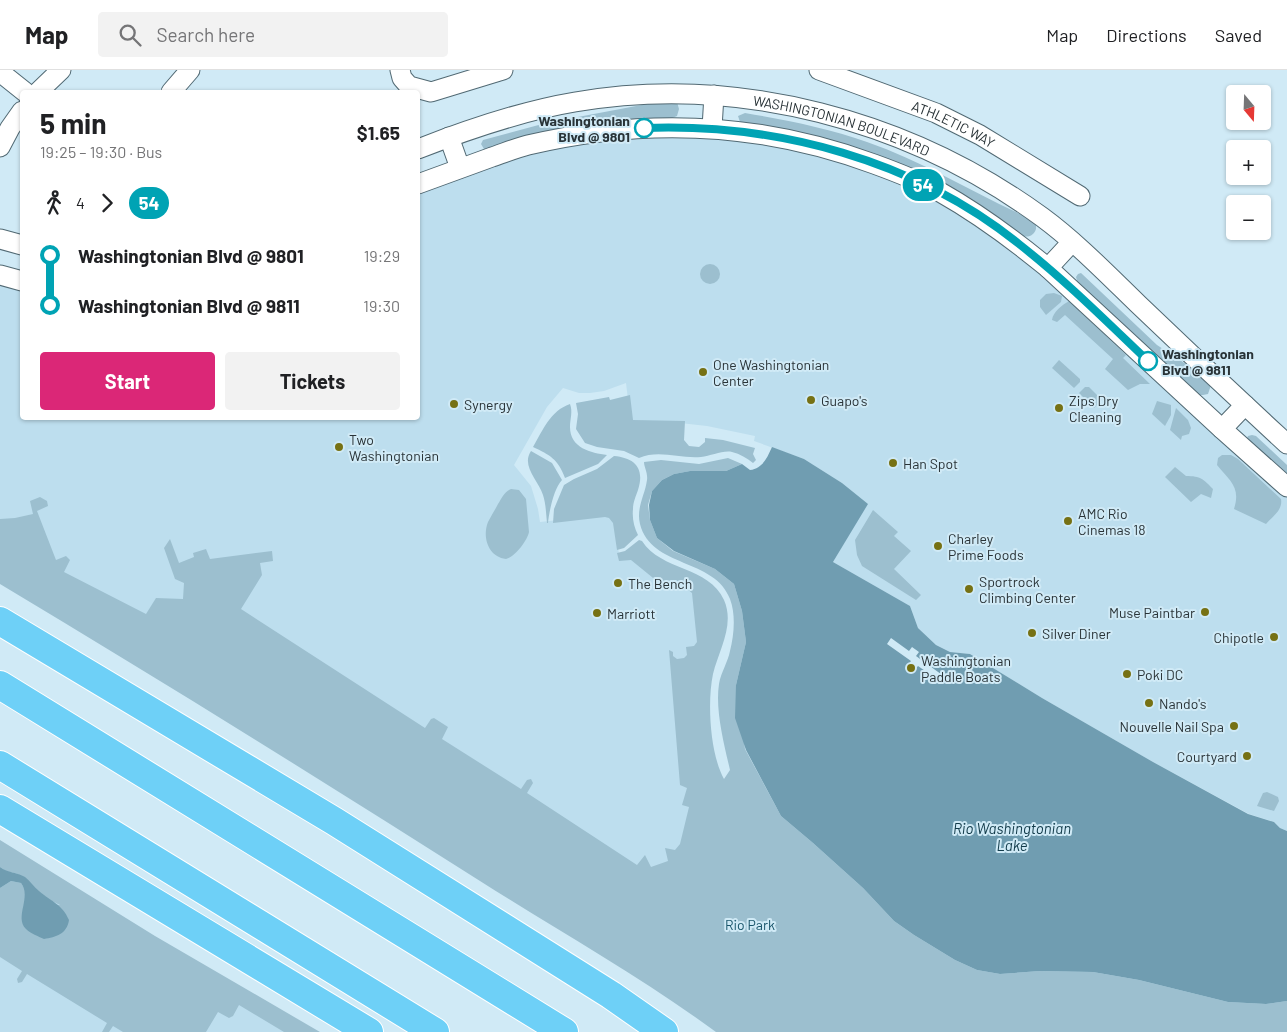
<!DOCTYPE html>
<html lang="en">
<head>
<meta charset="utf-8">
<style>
  :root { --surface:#fff; --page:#f2f2f2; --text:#202124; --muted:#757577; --line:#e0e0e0; --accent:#db2777 }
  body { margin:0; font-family:Barlow,sans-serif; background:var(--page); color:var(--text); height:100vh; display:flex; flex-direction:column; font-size:19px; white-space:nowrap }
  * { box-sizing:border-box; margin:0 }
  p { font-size:16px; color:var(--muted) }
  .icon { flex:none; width:28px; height:28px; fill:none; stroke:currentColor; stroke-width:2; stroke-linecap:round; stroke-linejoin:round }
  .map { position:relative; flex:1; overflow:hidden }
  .side { position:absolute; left:20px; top:20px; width:400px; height:330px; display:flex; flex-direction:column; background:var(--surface); border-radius:5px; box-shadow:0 1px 4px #0004 }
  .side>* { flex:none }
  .badge { padding:0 10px; border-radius:16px; font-size:18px; line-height:32px }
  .needle { width:32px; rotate:161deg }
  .controls { position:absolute; left:1226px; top:15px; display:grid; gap:10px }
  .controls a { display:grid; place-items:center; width:45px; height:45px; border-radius:5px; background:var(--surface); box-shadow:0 1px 4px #0004; font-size:25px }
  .map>.badge { position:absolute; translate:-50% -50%; box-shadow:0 0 0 2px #fff }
  .legs { display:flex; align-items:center; gap:8px; height:55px; padding:0 20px; font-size:16px }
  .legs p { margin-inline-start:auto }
  .headline { display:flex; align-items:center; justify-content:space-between; height:85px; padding:0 20px }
  h1 { font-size:28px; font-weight:700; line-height:38px }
  .primary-button { display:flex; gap:10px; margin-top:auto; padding:10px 20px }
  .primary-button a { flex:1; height:58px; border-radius:5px; background:var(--accent); color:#fff; font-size:20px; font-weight:700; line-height:58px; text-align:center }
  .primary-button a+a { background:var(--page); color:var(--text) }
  ul { padding:0 20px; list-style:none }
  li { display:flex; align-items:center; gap:18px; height:50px; font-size:19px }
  li i { display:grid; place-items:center; width:8px; height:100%; margin:0 6px; background:currentColor }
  li i::after { content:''; width:12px; height:12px; margin:-6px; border:4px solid; border-radius:50%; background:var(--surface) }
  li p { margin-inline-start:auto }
  li:first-child i { background:linear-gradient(#0000 50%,currentColor 0) }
  li:last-child i { background:linear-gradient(currentColor 50%,#0000 0) }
  header { display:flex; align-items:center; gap:30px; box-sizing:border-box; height:70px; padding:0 25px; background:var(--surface); border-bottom:1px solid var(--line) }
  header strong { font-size:24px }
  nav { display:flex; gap:28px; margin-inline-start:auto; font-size:18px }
  .search { width:350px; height:45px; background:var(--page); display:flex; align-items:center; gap:12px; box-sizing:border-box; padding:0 18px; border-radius:5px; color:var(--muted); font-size:19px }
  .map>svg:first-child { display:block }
  .built { fill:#bddeee }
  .green { fill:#9cbfcf }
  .water { fill:#709db1 }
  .pier { fill:#d0eaf6 }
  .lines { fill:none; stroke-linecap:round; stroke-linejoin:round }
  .minor-casing { stroke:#516973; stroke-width:21 }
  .highway-casing { stroke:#fff; stroke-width:30 }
  .minor { stroke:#fff; stroke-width:19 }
  .highway { stroke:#6ed0f7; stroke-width:28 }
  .line-1-casing { stroke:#fff; stroke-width:11 }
  .line-1 { stroke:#00a3b4; stroke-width:8 }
  .stop-1-dot { fill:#fff; stroke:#00a3b4; stroke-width:2.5 }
  .poi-dot { fill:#767114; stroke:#d0eaf6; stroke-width:2 }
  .labels { text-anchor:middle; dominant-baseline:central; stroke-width:4; stroke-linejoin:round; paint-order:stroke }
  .stop-label { font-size:14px; font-weight:bold; fill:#293337; stroke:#d0eaf6; text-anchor:end }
  .street-label { font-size:14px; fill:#293337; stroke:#d0eaf6 }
  .poi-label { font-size:14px; fill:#293337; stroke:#d0eaf6; text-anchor:start }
  .park-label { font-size:14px; fill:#18546a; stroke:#d0eaf6 }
  .water-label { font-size:15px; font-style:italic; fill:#113a49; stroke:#d0eaf6 }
</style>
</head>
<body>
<header>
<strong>Map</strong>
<div class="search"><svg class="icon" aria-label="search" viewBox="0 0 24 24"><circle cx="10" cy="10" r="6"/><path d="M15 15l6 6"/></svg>Search here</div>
<nav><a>Map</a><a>Directions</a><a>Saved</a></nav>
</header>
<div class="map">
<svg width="1287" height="962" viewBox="0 0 1287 962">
  <rect width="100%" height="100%" fill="#d0eaf6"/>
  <g class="built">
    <path d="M628 61 819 77 978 148 1287 419V761L1280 758 1274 752 1249 744 1153 692 1042 628 970 584 950 582 936 575 918 558 910 536 833 492 867 434 842 413 804 389 754 371 755 366 707 356 680 353 631 354 626 313 604 321 590 323H579L563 318 547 337 514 395 531 416 538 439 540 452 606 445 613 448 620 490 631 488 676 508 694 523 699 573 698 734 682 792 642 808 144 552 0 474V208L22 213V348H418V117L473 96Z"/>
    <path d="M0 772 305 962H0Z"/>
  </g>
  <g class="green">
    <path d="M668 30 677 32 679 39 677 46 670 49 512 70 488 79H484L481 74 483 70 546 53Z"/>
    <path d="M745 43C786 50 828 58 867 72 925 92 977 125 1033 150L1036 155V159C1034 165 1029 168 1023 166L990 143 740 52 738 46Z"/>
    <circle cx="710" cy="204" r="10"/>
    <path d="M1081 203 1157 275 1207 308 1211 315 1208 324 1203 325H1198L1078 214 1076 207 1078 204Z"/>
    <path d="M1054 223 1062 226 1061 232 1046 245 1040 237V230L1046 224Z"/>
    <path d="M1069 231 1126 285 1123 288 1150 314H1140L1128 320 1105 299 1113 289 1065 245 1057 252 1052 250C1053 242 1062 235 1069 231Z"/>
    <path d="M1059 290 1080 309V312L1074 318 1052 298Z"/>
    <path d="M1085 317H1089L1102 330 1094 338 1079 323Z"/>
    <path d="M630 325 633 350 685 351 684 370 689 376 699 377 705 372V368L723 370 755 378 753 384 756 390 753 393C747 388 740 384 732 382 723 380 711 386 701 387 680 389 659 379 639 388L624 381 597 377 585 373 576 359 578 344 576 333 609 327 610 330Z"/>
    <path d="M1157 331 1171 335V345L1165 356 1152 344Z"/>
    <path d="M570 334C573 342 570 349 570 357 570 378 591 383 607 385L598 394 565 408C558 389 550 385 533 377 543 360 550 341 570 334Z"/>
    <path d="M1176 338 1188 350 1191 358 1189 364 1182 366 1181 370 1170 360Z"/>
    <path d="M1252 365 1256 366 1287 395V407L1248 373 1247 368 1248 366Z"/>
    <path d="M531 381 552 393 562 410C554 418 549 442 548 453H547C546 444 546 434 543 425 538 410 521 396 531 381Z"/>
    <path d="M1222 385H1231L1238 389 1281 429C1283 440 1273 446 1266 454L1234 439C1241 417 1230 411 1217 395L1218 388Z"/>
    <path d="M614 386C635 388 645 398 638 420 636 426 633 432 633 439 632 448 634 457 638 465L624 478 617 480 613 453 609 448 605 447 553 453 554 439 564 415 574 409 597 399Z"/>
    <path d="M728 388 742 394 726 401H690L674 404 662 410 652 421 648 435 650 450 657 468 673 481 715 499 734 514 742 541 746 572 736 615 745 679 781 746 813 773 863 818 894 851 914 865 955 890 977 900 1000 904 1040 901 1093 902 1139 910 1228 932 1266 934 1287 931V962H716C641 907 559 861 480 811 321 710 162 611 0 514V449L15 448 33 444 30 431 40 427 47 431 48 436 37 441 56 490 66 486 70 490 64 502 146 544 156 528 183 529 184 513 175 509 164 478 170 469 179 493 194 487 193 483 206 479 210 489 272 481 273 491 260 493 262 505 241 539 425 658 431 649 434 648 448 657 442 669 521 719 527 710 531 709 533 713 527 723 637 795 645 785 651 797 668 791 665 778 675 780 680 774 689 737 682 735 687 718 680 715 669 580 673 582V586L677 589 684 588 687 585 686 577 694 576 697 572 692 523 676 510 658 512 631 490 619 491 617 483 625 481 639 470 642 471C661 501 709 496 724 530 735 555 719 580 713 604 707 632 710 684 724 709L730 700C724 674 715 640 719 614 721 602 728 592 730 581 734 565 736 545 730 529 715 488 651 498 640 454 636 438 645 425 647 410 648 403 644 397 644 392L661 390 699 394Z"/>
    <path d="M1175 397 1186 406C1201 406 1203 409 1213 419L1211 428 1201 424 1191 432 1165 407Z"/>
    <path d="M511 419 519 420 526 429 529 462C527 471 515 487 506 489 488 487 482 467 488 452 491 446 495 440 498 434 502 428 504 422 511 419Z"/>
    <path d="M873 440 898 462 894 466 911 481 894 499 921 525 916 530 862 496 857 485 855 470Z"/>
    <path d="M1267 722 1278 727 1279 731 1274 741 1257 736 1263 723Z"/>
    <path d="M0 770 155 866 320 962H284L239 935 233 946 229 948 218 942 206 962H123L113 956 109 962H102L107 953 27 904 22 912 18 913 17 909 22 901 0 887V818L11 811 21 813C28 821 25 830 23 839L60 835 48 829 18 804 6 801 0 797Z"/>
  </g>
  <g class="water">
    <path d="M772 377 804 389 842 413 868 434 833 492 910 536 918 558 936 575 950 582 970 584 1042 628 1153 692 1248 744 1274 752 1280 758 1287 761V931L1266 934 1228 932 1139 910 1093 902 1040 901 1000 904 977 900 955 890 914 865 894 851 863 818 813 773 781 746 746 680 735 648 736 615 746 572 742 541 734 514 715 499 674 481 657 468 650 450 649 435 652 421 662 410 674 404 690 401H726L742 394 750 400C763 398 767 388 772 377Z"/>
    <path d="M0 797C8 803 17 802 25 807 30 811 34 817 39 821 52 832 62 834 69 850 67 864 56 867 44 869 38 866 31 864 26 859 14 847 32 827 21 813L11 811 0 818Z"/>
  </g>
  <path class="pier" d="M891 568 909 581 912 577 919 582 916 586 945 607 941 612 918 596 912 603 906 598 911 591 887 574Z"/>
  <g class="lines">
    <defs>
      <g id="minor">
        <path d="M400 0 402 8 409 16 431 22 503 0"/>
        <path id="s1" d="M819 0 936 43 980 65 1080 126"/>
        <path d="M0 2 25 22"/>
        <path d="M38 22 61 0"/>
        <path d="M171 22 190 0"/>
        <path d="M712 58 714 25"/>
        <path d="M449 67 460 98"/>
        <path d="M0 77 10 58 22 41"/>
        <path id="s2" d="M418 79C469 59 521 41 575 32 738 4 909 50 1042 147 1076 172 1107 204 1138 234 1187 281 1237 328 1287 374"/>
        <path d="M418 114C442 105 467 96 492 87 504 83 516 78 528 75 646 47 760 52 874 94 896 102 919 111 940 122 979 144 1014 170 1048 198L1222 359 1287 417"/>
        <path d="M0 169 22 175"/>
        <path d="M1048 198 1072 172"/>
        <path d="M0 205 22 211"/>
        <path d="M1222 359 1245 335"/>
      </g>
      <g id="highway">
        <path d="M0 551 334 751 611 925 664 962"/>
        <path d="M0 615 564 962"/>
        <path d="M0 695 435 962"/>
        <path d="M0 739 369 962"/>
      </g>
    </defs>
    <use href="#minor" class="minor-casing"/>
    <use href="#highway" class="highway-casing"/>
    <use href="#minor" class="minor"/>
    <use href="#highway" class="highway"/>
  </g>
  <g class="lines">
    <defs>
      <path id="line-1" d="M644 58C777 53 915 90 1019 174 1065 210 1106 251 1148 291"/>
    </defs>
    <use href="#line-1" class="line-1-casing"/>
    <use href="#line-1" class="line-1"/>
  </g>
  <g class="stop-1-dot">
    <circle cx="644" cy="58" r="9"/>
    <circle cx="1148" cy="291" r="9"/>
  </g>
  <g class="poi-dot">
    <circle cx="703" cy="302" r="5"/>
    <circle cx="811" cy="330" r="5"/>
    <circle cx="454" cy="334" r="5"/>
    <circle cx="1059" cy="338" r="5"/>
    <circle cx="339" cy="377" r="5"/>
    <circle cx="893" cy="393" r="5"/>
    <circle cx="1068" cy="451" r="5"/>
    <circle cx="938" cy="476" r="5"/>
    <circle cx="618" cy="513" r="5"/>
    <circle cx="969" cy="519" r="5"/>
    <circle cx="1205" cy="542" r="5"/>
    <circle cx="597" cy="543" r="5"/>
    <circle cx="1032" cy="563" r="5"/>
    <circle cx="1274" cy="567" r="5"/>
    <circle cx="911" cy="598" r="5"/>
    <circle cx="1127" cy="604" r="5"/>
    <circle cx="1149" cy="633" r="5"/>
    <circle cx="1234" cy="656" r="5"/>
    <circle cx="1247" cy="686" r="5"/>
  </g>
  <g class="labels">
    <g class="stop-label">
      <text x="630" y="50">Washingtonian<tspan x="630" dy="16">Blvd @ 9801</tspan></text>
      <text x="1162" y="283" text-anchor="start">Washingtonian<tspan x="1162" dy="16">Blvd @ 9811</tspan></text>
    </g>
    <g class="street-label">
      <text stroke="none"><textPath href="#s1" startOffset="145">ATHLETIC WAY</textPath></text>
      <text stroke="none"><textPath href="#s2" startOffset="435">WASHINGTONIAN BOULEVARD</textPath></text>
    </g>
    <g class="poi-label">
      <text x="713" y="294">One Washingtonian<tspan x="713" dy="16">Center</tspan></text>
      <text x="821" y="330">Guapo's</text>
      <text x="1069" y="330">Zips Dry<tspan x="1069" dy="16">Cleaning</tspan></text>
      <text x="464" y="334">Synergy</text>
      <text x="349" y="369">Two<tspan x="349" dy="16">Washingtonian</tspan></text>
      <text x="903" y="393">Han Spot</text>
      <text x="1078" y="443">AMC Rio<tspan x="1078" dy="16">Cinemas 18</tspan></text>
      <text x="948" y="468">Charley<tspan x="948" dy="16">Prime Foods</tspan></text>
      <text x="979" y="511">Sportrock<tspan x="979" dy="16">Climbing Center</tspan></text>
      <text x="628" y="513">The Bench</text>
      <text x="1195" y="542" text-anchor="end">Muse Paintbar</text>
      <text x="607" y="543">Marriott</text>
      <text x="1042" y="563">Silver Diner</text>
      <text x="1264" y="567" text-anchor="end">Chipotle</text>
      <text x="921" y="590">Washingtonian<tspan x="921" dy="16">Paddle Boats</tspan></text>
      <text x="1137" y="604">Poki DC</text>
      <text x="1159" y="633">Nando's</text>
      <text x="1224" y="656" text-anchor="end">Nouvelle Nail Spa</text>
      <text x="1237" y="686" text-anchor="end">Courtyard</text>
    </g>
    <g class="park-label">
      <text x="750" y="854">Rio Park</text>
    </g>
    <g class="water-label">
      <text x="1012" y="758">Rio Washingtonian<tspan x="1012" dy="17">Lake</tspan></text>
    </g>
  </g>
</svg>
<div class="controls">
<a><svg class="needle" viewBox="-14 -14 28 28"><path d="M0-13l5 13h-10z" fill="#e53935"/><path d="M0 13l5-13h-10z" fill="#757577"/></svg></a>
<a>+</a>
<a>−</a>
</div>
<b class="badge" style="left:923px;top:115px;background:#00a3b4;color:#fff">54</b>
<section class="side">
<div class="headline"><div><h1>5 min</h1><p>19:25 – 19:30 · Bus</p></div><b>$1.65</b></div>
<div class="legs"><svg class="icon" aria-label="walk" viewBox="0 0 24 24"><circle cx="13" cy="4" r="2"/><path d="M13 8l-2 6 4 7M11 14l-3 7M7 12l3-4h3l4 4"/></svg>4<svg class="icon" aria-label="forward" viewBox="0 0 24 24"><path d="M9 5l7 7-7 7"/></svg><b class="badge" style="background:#00a3b4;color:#fff">54</b></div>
<ul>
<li><i style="color:#00a3b4"></i><b>Washingtonian Blvd @ 9801</b><p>19:29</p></li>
<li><i style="color:#00a3b4"></i><b>Washingtonian Blvd @ 9811</b><p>19:30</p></li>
</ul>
<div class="primary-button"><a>Start</a><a>Tickets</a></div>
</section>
</div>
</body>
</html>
